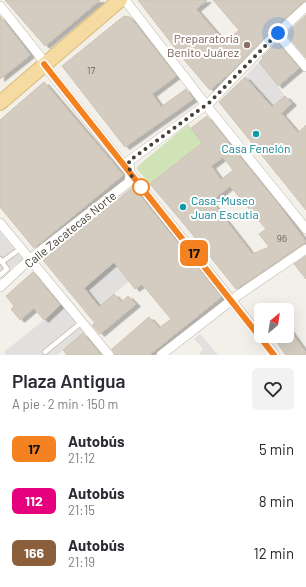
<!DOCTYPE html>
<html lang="es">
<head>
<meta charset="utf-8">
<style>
  :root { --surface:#fff; --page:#f2f2f3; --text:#2b2b33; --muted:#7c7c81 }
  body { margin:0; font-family:Barlow,sans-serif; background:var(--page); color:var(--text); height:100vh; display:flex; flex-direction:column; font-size:15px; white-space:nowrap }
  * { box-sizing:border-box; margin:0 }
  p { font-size:13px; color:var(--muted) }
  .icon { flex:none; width:22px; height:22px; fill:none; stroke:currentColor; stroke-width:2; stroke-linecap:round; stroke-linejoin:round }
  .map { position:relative; height:355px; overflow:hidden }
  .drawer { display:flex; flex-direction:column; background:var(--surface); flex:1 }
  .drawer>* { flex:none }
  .badge { padding:0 8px; border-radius:6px; font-size:14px; line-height:26px }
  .needle { width:26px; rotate:29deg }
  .fabs { position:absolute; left:254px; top:303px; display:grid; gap:8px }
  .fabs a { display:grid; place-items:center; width:40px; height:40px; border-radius:6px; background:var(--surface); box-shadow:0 4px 16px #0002; font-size:20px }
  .you { position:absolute; width:20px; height:20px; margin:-10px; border:3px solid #fff; border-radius:50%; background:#1a73e8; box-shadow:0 0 0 6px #1a73e833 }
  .map>.badge { position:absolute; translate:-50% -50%; box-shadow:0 0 0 2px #fff }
  .round { display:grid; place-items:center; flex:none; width:42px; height:42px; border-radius:6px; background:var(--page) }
  .head { display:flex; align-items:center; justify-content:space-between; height:68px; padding:0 12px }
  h1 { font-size:19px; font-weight:600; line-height:30px }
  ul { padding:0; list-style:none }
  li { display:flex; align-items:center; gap:12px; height:52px; padding:0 12px }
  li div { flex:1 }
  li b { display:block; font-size:15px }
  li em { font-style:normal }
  li .badge { min-width:44px; font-weight:700; text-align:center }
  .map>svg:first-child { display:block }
  .green { fill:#d0e3b6 }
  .parking { fill:#e2e0de }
  .building { fill:#d4ccc0; stroke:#cec3b4; fill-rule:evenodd; filter:url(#shadow) }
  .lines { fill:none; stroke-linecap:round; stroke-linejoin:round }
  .service-casing { stroke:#beb7ad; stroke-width:6 }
  .minor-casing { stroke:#beb7ad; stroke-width:10 }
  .primary-casing { stroke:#d9b872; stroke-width:16 }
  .service { stroke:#fff; stroke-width:4.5 }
  .minor { stroke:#fff; stroke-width:9 }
  .primary { stroke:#f5dba1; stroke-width:14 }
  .line-casing { stroke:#fff; stroke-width:9 }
  .line { stroke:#f58220; stroke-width:6 }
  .walk { stroke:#464138; stroke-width:4; stroke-dasharray:0 7.2 }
  .education-dot { fill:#8d6e63; stroke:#fff; stroke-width:1.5 }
  .culture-dot { fill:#0f9aa8; stroke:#fff; stroke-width:1.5 }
  .stop-dot { fill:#fff; stroke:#f58220; stroke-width:2 }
  .labels { text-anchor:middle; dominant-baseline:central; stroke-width:4; stroke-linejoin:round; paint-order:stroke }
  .number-label { font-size:10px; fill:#6a645a }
  .education-label { font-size:12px; fill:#785e54; stroke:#fff; text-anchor:end }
  .culture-label { font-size:12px; fill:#0d838f; stroke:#fff }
  .street-label { font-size:12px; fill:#464138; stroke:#fff }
</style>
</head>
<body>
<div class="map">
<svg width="306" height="355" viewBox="0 0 306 355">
  <defs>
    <filter id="shadow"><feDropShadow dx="4.5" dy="2.5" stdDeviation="0" flood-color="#0004"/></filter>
  </defs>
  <rect width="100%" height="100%" fill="#f3f0ea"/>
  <path class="green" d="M188 124 202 143 150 184 137 169 138 166Z"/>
  <g class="parking">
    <path d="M259 62 285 96 272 108 245 77Z"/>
    <path d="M0 232 23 259 0 277Z"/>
    <path d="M114 263 129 281 99 307 93 300 79 303 89 294 84 288Z"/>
    <path d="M62 304 85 332 57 355H6L4 352 44 320Z"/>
    <path d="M200 334 218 355H201L199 353 203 349 194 339Z"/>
  </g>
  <g class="building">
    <path d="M5 0H100L45 46Z"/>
    <path d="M138 0H207L196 9 225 43 239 30 213 0H306V1L302 3 273 29 233 70 210 90 186 62Z"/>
    <path d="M306 15V58L286 34Z"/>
    <path d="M0 16 30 55 0 79Z"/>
    <path d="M124 16 130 17 176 76 152 94 161 107 186 89 193 99 125 147 62 66Z"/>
    <path d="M277 42 299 68 278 86 259 62 263 58 262 57Z"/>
    <path d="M245 77 272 107 285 96 292 103 281 113 298 133 306 125V210L219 102Z"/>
    <path d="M44 82 123 175 34 248 0 207V120Z"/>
    <path d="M207 116 278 204 306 242 236 289 184 224 150 184 202 143 191 128ZM223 157 233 170 221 180 211 166ZM230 186 266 229 259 234 269 247 252 254 211 201Z"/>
    <path d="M133 187 221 297 149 355H115L112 349 149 317 159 328 171 319 142 284 135 289 114 262 84 288 99 307 114 294 121 302 128 296 136 304 100 334 92 325 95 323 43 260Z"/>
    <path d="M306 256V279L294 264Z"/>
    <path d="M33 272 60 305 44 320 34 308 20 320 11 309 14 306 6 296Z"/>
    <path d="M287 326 306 353V355H286L272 336H287Z"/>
    <path d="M83 333 101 355H67L63 350Z"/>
  </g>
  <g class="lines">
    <defs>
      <g id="service">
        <path d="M0 259 7 269 0 275"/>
        <path d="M2 262 21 248"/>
        <path d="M45 352 82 322"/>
      </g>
      <g id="minor">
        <path d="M125 0 206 105 306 229"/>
        <path d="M0 6 39 55 49 71 275 355"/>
        <path d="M277 33 306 67"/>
        <path d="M0 223 109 355"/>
        <path d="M0 287 30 259 129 182 130 174 129 161 210 102 273 37 306 7"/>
        <path d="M161 355 237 296 306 249"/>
      </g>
      <path id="primary" d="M0 103 120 0"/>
    </defs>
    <use href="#service" class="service-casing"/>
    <use href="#minor" class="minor-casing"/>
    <use href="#primary" class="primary-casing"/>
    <use href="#service" class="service"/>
    <use href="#minor" class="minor"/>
    <use href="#primary" class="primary"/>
  </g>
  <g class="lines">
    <defs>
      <path id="line" d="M44 64 274 355"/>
    </defs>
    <use href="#line" class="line-casing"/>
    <use href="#line" class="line"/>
    <path class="walk" d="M141 187 130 174 129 161 210 102 278 33"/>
  </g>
  <circle class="education-dot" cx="247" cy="45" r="4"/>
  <g class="culture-dot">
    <circle cx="256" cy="134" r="4"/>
    <circle cx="183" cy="207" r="4"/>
  </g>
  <circle class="stop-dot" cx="141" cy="187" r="8"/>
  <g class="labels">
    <g class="number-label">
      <text x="91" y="70">17</text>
      <text x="282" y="238">96</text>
    </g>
    <g class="education-label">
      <text x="239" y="38">Preparatoria<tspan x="239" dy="14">Benito Juárez</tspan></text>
    </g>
    <g class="culture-label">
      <text x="256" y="148">Casa Fenelón</text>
      <text x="191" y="200" text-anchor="start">Casa-Museo<tspan x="191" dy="14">Juan Escutia</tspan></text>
    </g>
    <g class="street-label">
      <text transform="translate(70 229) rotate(-39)">Calle Zacatecas Norte</text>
    </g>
  </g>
</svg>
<div class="fabs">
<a><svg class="needle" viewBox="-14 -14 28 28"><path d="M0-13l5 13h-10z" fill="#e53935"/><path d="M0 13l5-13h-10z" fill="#7c7c81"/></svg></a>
</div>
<div class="you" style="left:278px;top:33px"></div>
<b class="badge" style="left:194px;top:253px;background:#f58220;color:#111">17</b>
</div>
<section class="drawer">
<div class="head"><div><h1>Plaza Antigua</h1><p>A pie · 2 min · 150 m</p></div><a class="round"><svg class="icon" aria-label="heart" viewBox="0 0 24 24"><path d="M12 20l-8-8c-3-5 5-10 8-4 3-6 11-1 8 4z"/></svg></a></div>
<ul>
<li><span class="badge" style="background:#f58220;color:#111">17</span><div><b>Autobús</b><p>21:12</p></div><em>5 min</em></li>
<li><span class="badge" style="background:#e6007e;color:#fff">112</span><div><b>Autobús</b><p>21:15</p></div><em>8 min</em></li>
<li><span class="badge" style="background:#8b5e3c;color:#fff">166</span><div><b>Autobús</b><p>21:19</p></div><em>12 min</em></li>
</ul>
</section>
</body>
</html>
